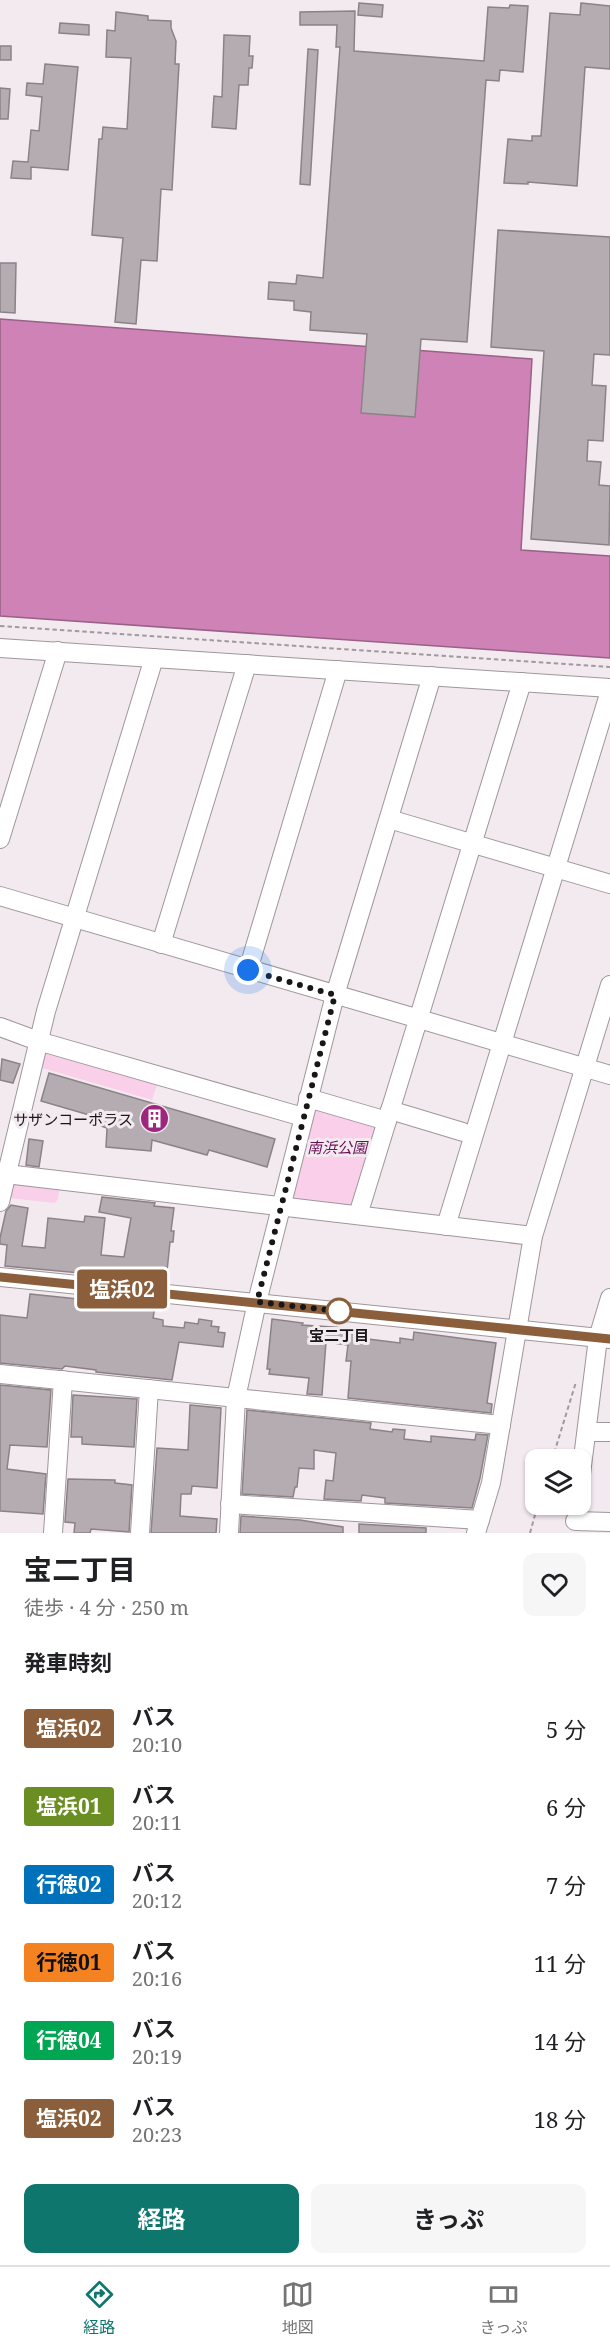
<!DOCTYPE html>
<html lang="ja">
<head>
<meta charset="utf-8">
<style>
  :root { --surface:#fff; --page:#f6f6f6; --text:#202124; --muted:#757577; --line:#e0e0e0; --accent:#0f766e }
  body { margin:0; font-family:"Noto Serif","Noto Sans JP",serif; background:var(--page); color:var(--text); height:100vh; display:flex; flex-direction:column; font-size:22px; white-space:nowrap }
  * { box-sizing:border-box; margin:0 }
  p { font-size:20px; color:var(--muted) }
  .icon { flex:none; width:33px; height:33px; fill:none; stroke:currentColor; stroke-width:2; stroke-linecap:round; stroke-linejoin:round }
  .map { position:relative; height:1533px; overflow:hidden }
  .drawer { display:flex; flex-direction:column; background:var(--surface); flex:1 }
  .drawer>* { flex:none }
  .badge { padding:0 12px; border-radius:4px; font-size:21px; line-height:39px }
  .controls { position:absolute; left:525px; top:1449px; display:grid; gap:12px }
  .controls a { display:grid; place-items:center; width:66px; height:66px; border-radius:12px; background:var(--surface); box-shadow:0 2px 4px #0004; font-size:30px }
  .you { position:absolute; width:30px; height:30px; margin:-15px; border:4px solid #fff; border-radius:50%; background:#1a73e8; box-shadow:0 0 0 9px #1a73e833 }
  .map>.badge { position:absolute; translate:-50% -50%; box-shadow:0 0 0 3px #fff }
  h2 { padding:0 24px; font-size:22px; line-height:54px }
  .round { display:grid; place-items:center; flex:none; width:63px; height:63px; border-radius:12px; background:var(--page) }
  .head { display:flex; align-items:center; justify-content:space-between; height:102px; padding:0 24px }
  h1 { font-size:28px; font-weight:700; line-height:45px }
  .cta { display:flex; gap:12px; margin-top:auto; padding:12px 24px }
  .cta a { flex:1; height:69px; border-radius:12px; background:var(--accent); color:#fff; font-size:24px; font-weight:700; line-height:69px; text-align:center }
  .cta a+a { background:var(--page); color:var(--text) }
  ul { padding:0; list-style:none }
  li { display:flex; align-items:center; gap:18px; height:78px; padding:0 24px }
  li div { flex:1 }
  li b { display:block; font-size:22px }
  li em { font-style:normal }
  li .badge { min-width:66px; font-weight:700; text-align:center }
  .tabs { display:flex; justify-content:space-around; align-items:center; height:84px; border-top:2px solid var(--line); background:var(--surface); font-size:16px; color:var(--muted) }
  .tabs a { display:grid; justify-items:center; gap:3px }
  .tabs .on { color:var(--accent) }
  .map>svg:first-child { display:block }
  .green { fill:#f9cfe9 }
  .water { fill:#cf82b6; stroke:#986287; stroke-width:1.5 }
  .building { fill:#b5acb1; stroke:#8b8288; stroke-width:1.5 }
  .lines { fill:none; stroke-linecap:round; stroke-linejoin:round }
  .minor-casing { stroke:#9f969b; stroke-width:20 }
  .path { stroke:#a09a9e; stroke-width:2; stroke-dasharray:4.5 3; stroke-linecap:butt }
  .minor { stroke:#fff; stroke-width:18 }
  .line-casing { stroke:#fff; stroke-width:14 }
  .line { stroke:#8b5e3c; stroke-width:9 }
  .walk { stroke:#191618; stroke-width:6; stroke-dasharray:0 10.8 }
  .stop-dot { fill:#fff; stroke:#8b5e3c; stroke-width:3 }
  .labels { text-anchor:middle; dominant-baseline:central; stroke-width:6; stroke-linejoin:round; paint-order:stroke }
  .poi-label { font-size:15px; fill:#191618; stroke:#f3eaf0; text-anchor:end }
  .park-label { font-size:15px; font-style:italic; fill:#6b0f56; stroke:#f3eaf0 }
  .stop-label { font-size:15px; font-weight:bold; fill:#191618; stroke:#f3eaf0 }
</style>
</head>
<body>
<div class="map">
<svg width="610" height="1533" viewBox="0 0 610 1533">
  <rect width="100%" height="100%" fill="#f3eaf0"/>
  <g class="green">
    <path d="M48 1049 158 1082 152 1100 39 1067 42 1053Z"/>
    <path d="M311 1108 378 1126 354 1204 349 1209 289 1198Z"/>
    <path d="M17 1182 60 1186 58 1199 55 1203 9 1198 10 1187Z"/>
  </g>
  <path class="water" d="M0 319 532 359 521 550 610 556V658L0 616Z"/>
  <g class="building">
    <path d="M359 3 383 5 382 17 358 15Z"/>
    <path d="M581 3 610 6V69L585 67 577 186 528 182V184L504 183 508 139 532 141V136H541L550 13 580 15Z"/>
    <path d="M510 5 528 6 523 72 500 70 499 81 486 80 467 342 421 339 415 417 361 413 367 334 310 330 311 312 294 310V301L268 299 269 282 296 284 297 275 323 278 340 47H336L337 25H300V12L355 11 354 51 484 61 488 7 509 8Z"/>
    <path d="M116 12 148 16V20L171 21V28L176 41 175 64H179L172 190 161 189 157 261 141 260 136 324 115 322 123 238 92 235 99 139H102L103 127 127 129 131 58 106 57 107 30 115 31Z"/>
    <path d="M60 23 89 25V35L59 33Z"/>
    <path d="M224 35 250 36 249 56H253L252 68H249L248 85H239L236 129 212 127 214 96 222 97Z"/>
    <rect x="0" y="46" width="11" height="14"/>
    <path d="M308 49 318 50 310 185 300 184Z"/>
    <path d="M45 64 78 67 68 170 31 167V179L11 178 13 161 28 162 31 130 39 131 42 97 26 95 27 83 43 84Z"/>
    <path d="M0 88 10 89 8 119H0Z"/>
    <path d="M498 230 610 237V355L594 354 592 385 606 386 603 441 588 440 587 461 601 462 599 485 610 486 609 545 531 539 544 351 491 347Z"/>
    <path d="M0 263H16L15 313 0 312Z"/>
    <path d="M2 1059 20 1064 13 1083 0 1080Z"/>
    <path d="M49 1073 275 1139 267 1167 209 1150 207 1155 152 1140 151 1151 106 1147 107 1128 101 1126 103 1119 41 1101Z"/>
    <path d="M29 1139 43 1141 39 1167 26 1165Z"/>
    <path d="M102 1197 155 1203 154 1206 174 1208 171 1231H174L173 1242H170L166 1281 5 1266 7 1245 0 1244V1238L6 1211 11 1205 28 1208 22 1246 45 1248 48 1218 84 1222 85 1216 105 1218 101 1255 124 1257 131 1218 99 1212Z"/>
    <path d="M30 1294 155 1307 153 1318 163 1320V1326L184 1328 185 1322 198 1324 199 1319 212 1321 211 1326 219 1327 218 1332 225 1333 223 1347 179 1342 172 1380 96 1372V1370L65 1366 62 1369 0 1363V1315L27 1318Z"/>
    <path d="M272 1319 303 1323 302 1325 347 1328 346 1333 368 1335V1339L400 1343V1338L413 1340 414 1332 496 1343 487 1403 492 1404 491 1413 348 1398 351 1361H346L348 1345 326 1342 322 1395 307 1394 309 1378 269 1374 270 1369H267Z"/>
    <path d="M0 1385 51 1390 47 1447 10 1445 7 1469 46 1474 43 1514 0 1511Z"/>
    <path d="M73 1395 137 1399 134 1447 82 1444V1437H71Z"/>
    <path d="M190 1405 221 1408 217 1488 192 1486 191 1494H181L180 1516 217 1519 216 1533H151L157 1448 188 1450Z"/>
    <path d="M247 1410 371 1423 370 1429 392 1432 393 1429 405 1430 404 1439 431 1442V1436L475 1440 476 1434 488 1435 480 1478 472 1508 385 1503V1498L362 1495 361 1501 324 1499 326 1480 333 1481 336 1453 314 1450V1469L299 1468 297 1487H295L293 1497 242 1494Z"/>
    <path d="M68 1479 115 1480V1483L132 1485 129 1532 91 1529 90 1533H74L75 1523 65 1522Z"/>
    <path d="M241 1516 300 1520 343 1527V1533H240Z"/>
    <path d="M359 1524 426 1528V1533H359Z"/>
  </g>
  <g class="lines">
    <defs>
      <g id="minor">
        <path d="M0 648 610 688"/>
        <path d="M389 819 610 884"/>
        <path d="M0 839 58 651"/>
        <path d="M0 896 610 1075"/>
        <path d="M161 944 247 664"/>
        <path d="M248 970 338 670"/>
        <path d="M0 1027 38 1041 303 1117"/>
        <path d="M308 1098 387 1121"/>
        <path d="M390 1110 463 1132"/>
        <path d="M6 1174 533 1236"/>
        <path d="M0 1202 46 1011 154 658"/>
        <path d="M358 1215 522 682"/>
        <path d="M446 1226 610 691"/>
        <path d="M0 1277 610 1339"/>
        <path d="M0 1374 501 1425"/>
        <path d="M587 1432H610"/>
        <path d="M580 1482 598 1338 610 1298"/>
        <path d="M230 1504 480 1520"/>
        <path d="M575 1521 610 1522"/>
        <path d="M53 1533 63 1380"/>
        <path d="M140 1533 149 1389"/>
        <path d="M229 1533 236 1398 257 1302 335 995 432 676"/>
        <path d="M476 1533 491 1483 533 1236 610 985"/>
      </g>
    </defs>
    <use href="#minor" class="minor-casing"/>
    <g class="path">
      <path d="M0 626 610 667"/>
      <path d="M552 1460 576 1382"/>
      <path d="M530 1533 538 1504"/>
    </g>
    <use href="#minor" class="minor"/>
  </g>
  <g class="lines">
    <defs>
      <path id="line" d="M0 1277 610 1339"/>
    </defs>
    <use href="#line" class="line-casing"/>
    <use href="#line" class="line"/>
    <path class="walk" d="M248 970 335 995 257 1302 339 1311"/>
  </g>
  <defs>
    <symbol id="building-disc" viewBox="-11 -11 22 22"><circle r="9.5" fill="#9d267f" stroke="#f3eaf0"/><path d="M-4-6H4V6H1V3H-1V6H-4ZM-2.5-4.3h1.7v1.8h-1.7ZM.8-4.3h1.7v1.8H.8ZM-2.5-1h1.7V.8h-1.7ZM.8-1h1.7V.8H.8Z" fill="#fff"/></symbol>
  </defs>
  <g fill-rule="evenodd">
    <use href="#building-disc" x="138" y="1102" width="33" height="33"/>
  </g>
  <circle class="stop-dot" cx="339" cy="1311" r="12"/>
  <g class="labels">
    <g class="poi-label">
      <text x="133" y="1119">サザンコーポラス</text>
    </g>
    <g class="park-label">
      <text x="337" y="1147">南浜公園</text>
    </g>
    <g class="stop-label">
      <text x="339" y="1335">宝二丁目</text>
    </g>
  </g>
</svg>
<div class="controls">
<a><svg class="icon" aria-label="layers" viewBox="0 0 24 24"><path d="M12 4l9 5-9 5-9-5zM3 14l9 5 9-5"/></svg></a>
</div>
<div class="you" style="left:248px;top:970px"></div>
<b class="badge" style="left:122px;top:1289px;background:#8b5e3c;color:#fff">塩浜02</b>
</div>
<section class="drawer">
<div class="head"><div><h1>宝二丁目</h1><p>徒歩 · 4 分 · 250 m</p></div><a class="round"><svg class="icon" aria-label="heart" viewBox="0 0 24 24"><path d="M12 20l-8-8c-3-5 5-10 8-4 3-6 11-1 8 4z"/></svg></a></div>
<h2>発車時刻</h2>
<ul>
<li><span class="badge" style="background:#8b5e3c;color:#fff">塩浜02</span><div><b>バス</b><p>20:10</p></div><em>5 分</em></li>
<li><span class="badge" style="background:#6b8e23;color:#fff">塩浜01</span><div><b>バス</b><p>20:11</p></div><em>6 分</em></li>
<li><span class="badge" style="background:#0072bc;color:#fff">行徳02</span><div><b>バス</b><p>20:12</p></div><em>7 分</em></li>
<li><span class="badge" style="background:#f58220;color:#111">行徳01</span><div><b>バス</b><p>20:16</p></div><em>11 分</em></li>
<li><span class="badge" style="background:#00a651;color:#fff">行徳04</span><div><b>バス</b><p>20:19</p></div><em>14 分</em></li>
<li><span class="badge" style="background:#8b5e3c;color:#fff">塩浜02</span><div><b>バス</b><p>20:23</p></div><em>18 分</em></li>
</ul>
<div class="cta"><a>経路</a><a>きっぷ</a></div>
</section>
<nav class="tabs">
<a class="on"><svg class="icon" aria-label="directions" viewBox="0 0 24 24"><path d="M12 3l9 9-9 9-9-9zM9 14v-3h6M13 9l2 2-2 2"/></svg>経路</a>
<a><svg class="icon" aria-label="map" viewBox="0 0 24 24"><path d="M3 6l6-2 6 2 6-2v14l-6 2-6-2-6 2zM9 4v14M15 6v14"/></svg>地図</a>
<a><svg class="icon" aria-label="tickets" viewBox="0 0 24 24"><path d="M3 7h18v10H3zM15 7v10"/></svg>きっぷ</a>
</nav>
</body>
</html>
